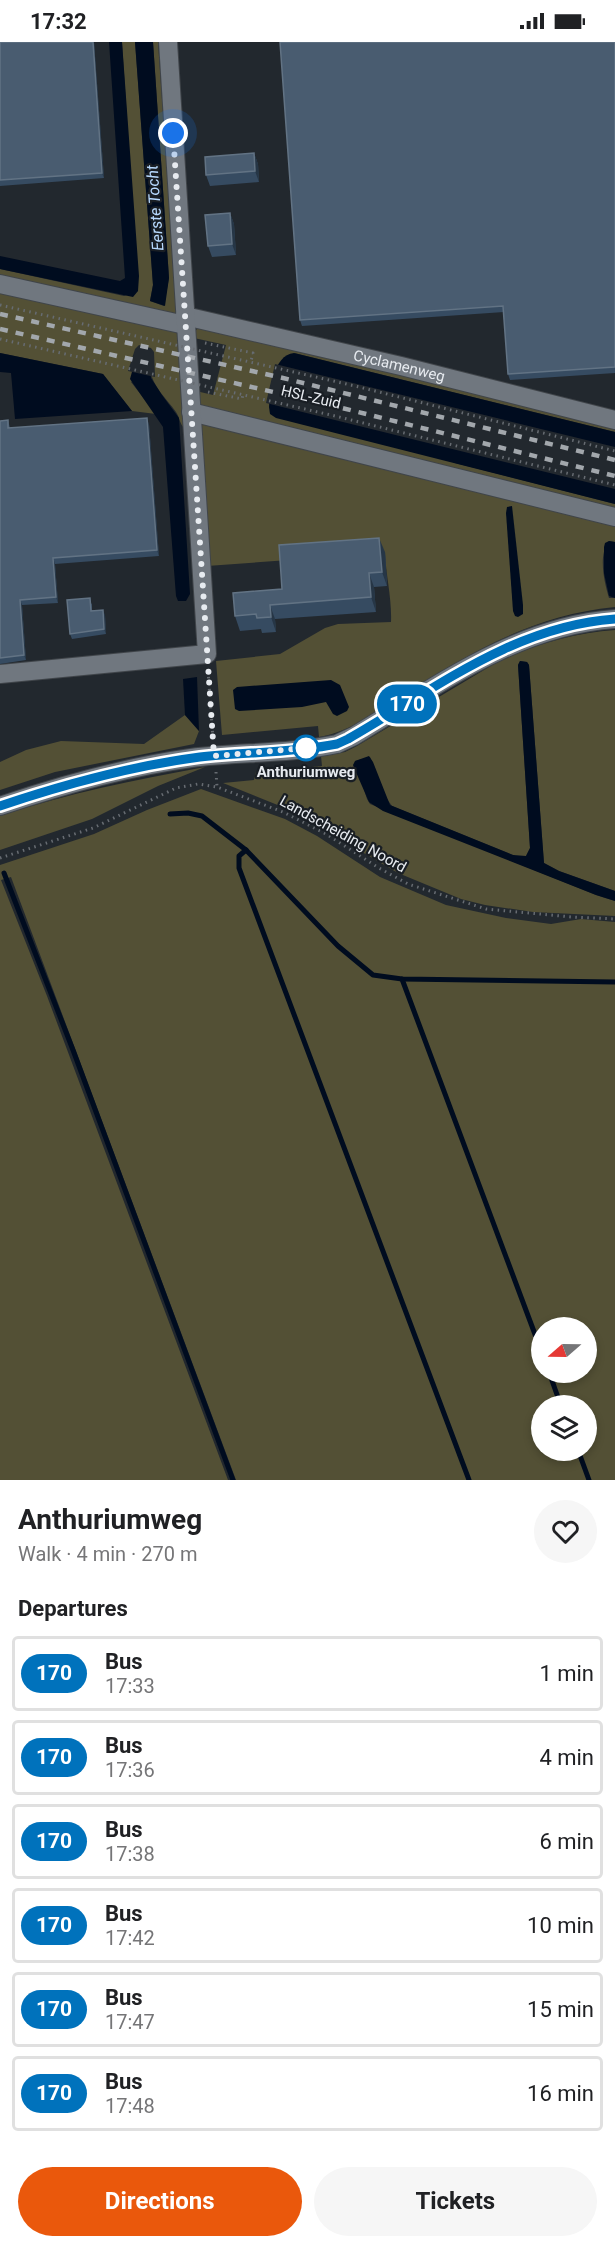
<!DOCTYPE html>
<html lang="en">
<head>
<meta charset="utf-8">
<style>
  :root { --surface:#fff; --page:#f6f6f6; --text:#202124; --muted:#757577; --line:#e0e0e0; --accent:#ea580c }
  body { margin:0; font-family:Roboto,sans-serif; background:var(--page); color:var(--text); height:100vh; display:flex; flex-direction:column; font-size:22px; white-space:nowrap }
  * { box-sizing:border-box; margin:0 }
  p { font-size:20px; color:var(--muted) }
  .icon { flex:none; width:33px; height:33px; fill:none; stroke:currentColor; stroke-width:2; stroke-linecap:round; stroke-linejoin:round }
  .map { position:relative; height:1438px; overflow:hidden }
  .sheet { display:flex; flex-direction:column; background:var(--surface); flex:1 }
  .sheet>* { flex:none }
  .badge { padding:0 12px; border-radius:20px; font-size:21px; line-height:39px }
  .needle { width:39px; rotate:250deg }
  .controls { position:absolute; left:531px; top:1275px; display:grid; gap:12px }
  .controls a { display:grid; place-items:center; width:66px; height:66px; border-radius:50%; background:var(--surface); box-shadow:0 3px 9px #0003; font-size:30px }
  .you { position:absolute; width:30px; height:30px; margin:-15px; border:4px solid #fff; border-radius:50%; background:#1a73e8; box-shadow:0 0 0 9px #1a73e833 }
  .map>.badge { position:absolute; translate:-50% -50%; box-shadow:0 0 0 3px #fff }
  h2 { padding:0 18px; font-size:22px; line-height:54px }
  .round { display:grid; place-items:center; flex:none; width:63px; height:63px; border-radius:32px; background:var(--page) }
  .summary { display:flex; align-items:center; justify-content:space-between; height:102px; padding:0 18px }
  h1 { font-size:28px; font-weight:700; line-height:45px }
  .action { display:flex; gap:12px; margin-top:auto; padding:12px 18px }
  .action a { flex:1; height:69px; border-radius:36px; background:var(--accent); color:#fff; font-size:24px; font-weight:700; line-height:69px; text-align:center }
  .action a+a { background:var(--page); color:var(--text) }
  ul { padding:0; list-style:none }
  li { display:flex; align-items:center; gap:18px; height:75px; margin:0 12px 9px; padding:0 6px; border:3px solid var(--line); border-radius:6px }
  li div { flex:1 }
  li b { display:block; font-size:22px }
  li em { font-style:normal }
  li .badge { min-width:66px; font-weight:700; text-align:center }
  .status { display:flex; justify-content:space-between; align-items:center; height:42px; padding:0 30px; background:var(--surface); direction:ltr }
  .status svg { height:16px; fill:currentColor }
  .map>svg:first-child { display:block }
  .green { fill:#535035; fill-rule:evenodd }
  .water { fill:#000c1f }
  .pier { fill:#22282e }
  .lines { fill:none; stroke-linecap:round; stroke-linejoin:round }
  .stream { stroke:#000c1f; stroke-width:5 }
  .minor-casing { stroke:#40454a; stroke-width:20 }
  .path { stroke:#676c72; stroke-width:3; stroke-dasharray:1.5 4.5; stroke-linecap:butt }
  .minor { stroke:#70777f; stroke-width:18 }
  .rail { stroke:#a2a7ac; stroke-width:4.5; stroke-dasharray:8 8; stroke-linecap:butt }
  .path-bridge { stroke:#676c72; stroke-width:3; stroke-dasharray:1.5 4.5; stroke-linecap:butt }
  .wall { fill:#364b61 }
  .shaded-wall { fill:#263646 }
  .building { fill:#495c70; stroke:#627384; stroke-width:1.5 }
  .line-casing { stroke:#fff; stroke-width:14 }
  .line { stroke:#0072bc; stroke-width:9 }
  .walk { stroke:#e7ebf0; stroke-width:6; stroke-dasharray:0 10.8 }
  .stop-dot { fill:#fff; stroke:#0072bc; stroke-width:3 }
  .labels { text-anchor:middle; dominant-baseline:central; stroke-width:4.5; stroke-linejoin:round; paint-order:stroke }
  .street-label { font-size:15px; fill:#e7ebf0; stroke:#191e24 }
  .stop-label { font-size:15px; font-weight:bold; fill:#e7ebf0; stroke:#191e24 }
  .water-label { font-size:16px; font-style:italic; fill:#b7d9fe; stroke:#191e24 }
</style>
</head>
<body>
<div class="status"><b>17:32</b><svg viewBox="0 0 49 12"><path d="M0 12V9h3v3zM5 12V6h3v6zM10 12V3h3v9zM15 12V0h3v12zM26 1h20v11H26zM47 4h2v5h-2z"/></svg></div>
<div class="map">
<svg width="615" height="1438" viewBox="0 0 615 1438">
  <rect width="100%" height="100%" fill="#22282e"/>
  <g class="green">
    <path d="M122 0H135L153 243 150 259 164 264 169 236 153 0H158L185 387C179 381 180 376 176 370 166 356 153 345 150 328L131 340 156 372 132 369 103 332 0 311V227L124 254 138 249Z"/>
    <path d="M200 284 615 382V390L294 311 455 421 615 462V471L202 365 196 349 213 353 226 303 194 296 195 289Z"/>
    <path d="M200 379 615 481V500L609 499C598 513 604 539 609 556H615V565C534 573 476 608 409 649 381 666 352 690 319 695L318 684 222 693 216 619 280 612 325 586 338 582 391 580C392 557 386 534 385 511L207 524Z"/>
    <path d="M615 588V849L559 829 544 821 529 623 527 620 520 619 518 623 530 806 526 814 518 815 392 764 387 757 370 715 355 719 367 757 370 762 596 853 615 859V874L533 870 485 863 461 857 398 831 290 768 223 741 254 738 256 730 322 724 321 714 345 710 357 704 494 622C532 603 573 591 615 588Z"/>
    <path d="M185 673 199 689 194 702 55 730 0 748V720L26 708 61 699 144 702Z"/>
    <path d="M205 725 158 744 92 777 0 808V774C69 751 134 738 205 725Z"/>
    <path d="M201 747 285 777 317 794 380 835 446 863 506 876 551 882 581 877 615 880V1438H236L11 835 1 838 47 954 228 1438H0V823L94 792 147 768ZM542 1286H586V1330H542ZM542 1364H586V1408H542Z"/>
  </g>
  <g class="water">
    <path d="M109 0H122L139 234 138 249 133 255 0 227V214L120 239 125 236Z"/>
    <path d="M135 0H153L169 236 165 264 150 259 153 243Z"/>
    <path d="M138 308 150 328 151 336 162 353 179 376 190 552 186 559H178L176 554 163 385 130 337Z"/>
    <path d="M0 311 103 332 132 369 15 377 11 331 0 330Z"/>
    <path d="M294 311 615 390V462L276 376 270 372 269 365C270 348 273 313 294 311Z"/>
    <path d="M512 464 523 563V572L518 575 515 574 513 569 506 471 507 465Z"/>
    <path d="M609 499 615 500V556L609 554 604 531V505L605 501Z"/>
    <path d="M520 619 527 620 529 623 544 821 559 829 615 849V859L596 853 383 769 369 760 355 728 353 723 355 719 369 714 373 720 390 763 513 813 526 814 530 806 518 623Z"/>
    <path d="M197 635 199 689 185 673 183 637Z"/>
    <path d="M331 638 340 643 349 665 347 669 337 674 333 672 326 660 302 665 239 669 235 667 233 648 237 645Z"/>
  </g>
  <g class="pier">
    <path d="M139 303 151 306 154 310 155 335 128 329 135 307Z"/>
    <path d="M275 322 615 405V447L266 361Z"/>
  </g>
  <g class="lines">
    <g class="stream">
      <path d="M170 772 188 771 202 774 246 808 338 904 373 933 402 937 615 940"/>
      <path d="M246 808 239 814V826L469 1438"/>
      <path d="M4 831 73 1008 233 1438"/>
      <path d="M402 937 542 1311"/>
      <path d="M549 1330 561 1364"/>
      <path d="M578 1408 589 1438"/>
    </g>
    <defs>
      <g id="minor">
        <path d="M0 242 185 283"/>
        <path id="s1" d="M185 274 401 324 615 378"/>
        <path d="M191 370 615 475"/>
        <path d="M0 632 207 612 168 0"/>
        <path d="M0 764C62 743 126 725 191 716 239 710 289 712 337 702L354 694C437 644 516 584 615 577"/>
      </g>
    </defs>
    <use href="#minor" class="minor-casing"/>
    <g class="path">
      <path d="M205 301 253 311 251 319"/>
      <path d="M208 350 242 357 243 352"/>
      <path d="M208 629 213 697"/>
      <path d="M216 730 217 745"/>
      <path d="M0 816 93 786 176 746 198 742 217 745 283 770 326 792 379 826 408 842 486 867 572 875 615 877"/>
    </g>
    <use href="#minor" class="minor"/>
    <g class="rail">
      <path d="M0 272 283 336 615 418"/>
      <path d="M0 287 334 364 615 434"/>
    </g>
    <g class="path-bridge">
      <path d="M0 263 355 344 615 409"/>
      <path d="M0 297 331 373 615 443"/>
    </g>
  </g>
  <g class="wall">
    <path d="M0 0H94L104 136 0 144Z"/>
    <path d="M615 0V331L510 338 508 332 504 270 302 284 300 278Z"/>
    <path d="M254 111 258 122 259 140 210 144 206 133Z"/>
    <path d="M230 171 234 182 236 213 212 215 208 204Z"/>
    <path d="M8 378 10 386 149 382 159 514 55 522 58 561 22 563 26 618 0 622V379Z"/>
    <path d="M385 510 387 544 374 545 376 570 275 577 276 590 262 591 261 587 240 589 235 574 282 547Z"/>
    <path d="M92 561V568L105 573 106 592 72 597 70 592Z"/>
  </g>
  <g class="shaded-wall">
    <path d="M93 0H94L104 136 102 131Z"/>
    <path d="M254 111 258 122 259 140 255 129Z"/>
    <path d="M230 171 234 182 236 213 232 202Z"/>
    <path d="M147 376 149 382 159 514 157 508Z"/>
    <path d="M379 496 385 510 387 544 382 530Z"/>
    <path d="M53 516 55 522 58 561 56 555Z"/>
    <path d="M369 531 374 545 376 570 371 555Z"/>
    <path d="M20 558 22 563 26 618 24 613Z"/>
    <path d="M270 563 275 577 276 590 271 575Z"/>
    <path d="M103 568 105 573 106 592 104 587Z"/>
  </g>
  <g class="building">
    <path d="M0 0H93L102 131 0 138Z"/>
    <path d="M280 0H615V325L508 332 503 264 300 278Z"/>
    <path d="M254 111 255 129 206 133 205 115Z"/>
    <path d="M230 171 232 202 208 204 205 173Z"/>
    <path d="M147 376 157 508 53 516 56 555 20 558 24 613 0 616V379L8 378V386Z"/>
    <path d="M379 496 382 530 369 531 371 555 270 563 271 575 257 576 256 572 235 574 233 551 282 547 279 503Z"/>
    <path d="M90 556 91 569 103 568 104 587 70 592 67 558Z"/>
  </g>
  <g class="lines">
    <defs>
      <path id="line" d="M0 764C65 742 132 724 200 715 245 710 292 711 337 702L348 697C434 648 513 584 615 577"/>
    </defs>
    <use href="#line" class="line-casing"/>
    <use href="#line" class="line"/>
    <path class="walk" d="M173 91 214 714 306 706"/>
  </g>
  <circle class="stop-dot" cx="306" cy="706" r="12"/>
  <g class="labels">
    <g class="street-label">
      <text stroke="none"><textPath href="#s1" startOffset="220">Cyclamenweg</textPath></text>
      <text transform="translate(311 355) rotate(13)">HSL-Zuid</text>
      <text transform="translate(343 792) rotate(29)">Landscheiding Noord</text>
    </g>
    <g class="stop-label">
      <text x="306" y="730">Anthuriumweg</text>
    </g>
    <g class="water-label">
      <text transform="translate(155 166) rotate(-94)">Eerste Tocht</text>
    </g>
  </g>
</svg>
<div class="controls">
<a><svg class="needle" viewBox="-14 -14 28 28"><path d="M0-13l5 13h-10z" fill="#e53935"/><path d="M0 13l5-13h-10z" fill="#757577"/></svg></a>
<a><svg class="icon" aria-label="layers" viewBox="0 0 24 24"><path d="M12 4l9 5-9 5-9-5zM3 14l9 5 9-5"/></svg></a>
</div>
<div class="you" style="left:173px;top:91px"></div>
<b class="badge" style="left:407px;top:662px;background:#0072bc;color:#fff">170</b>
</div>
<section class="sheet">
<div class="summary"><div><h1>Anthuriumweg</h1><p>Walk · 4 min · 270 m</p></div><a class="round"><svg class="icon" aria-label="heart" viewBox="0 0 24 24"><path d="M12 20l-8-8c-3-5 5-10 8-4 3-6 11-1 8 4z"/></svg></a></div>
<h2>Departures</h2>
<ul>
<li><span class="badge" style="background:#0072bc;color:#fff">170</span><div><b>Bus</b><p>17:33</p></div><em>1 min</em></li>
<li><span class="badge" style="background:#0072bc;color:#fff">170</span><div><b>Bus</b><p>17:36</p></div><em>4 min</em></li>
<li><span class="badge" style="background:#0072bc;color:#fff">170</span><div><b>Bus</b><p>17:38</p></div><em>6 min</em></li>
<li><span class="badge" style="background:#0072bc;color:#fff">170</span><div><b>Bus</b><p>17:42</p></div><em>10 min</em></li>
<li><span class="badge" style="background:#0072bc;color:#fff">170</span><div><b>Bus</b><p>17:47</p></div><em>15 min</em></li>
<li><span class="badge" style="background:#0072bc;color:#fff">170</span><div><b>Bus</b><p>17:48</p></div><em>16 min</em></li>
</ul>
<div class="action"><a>Directions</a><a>Tickets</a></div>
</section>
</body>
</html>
